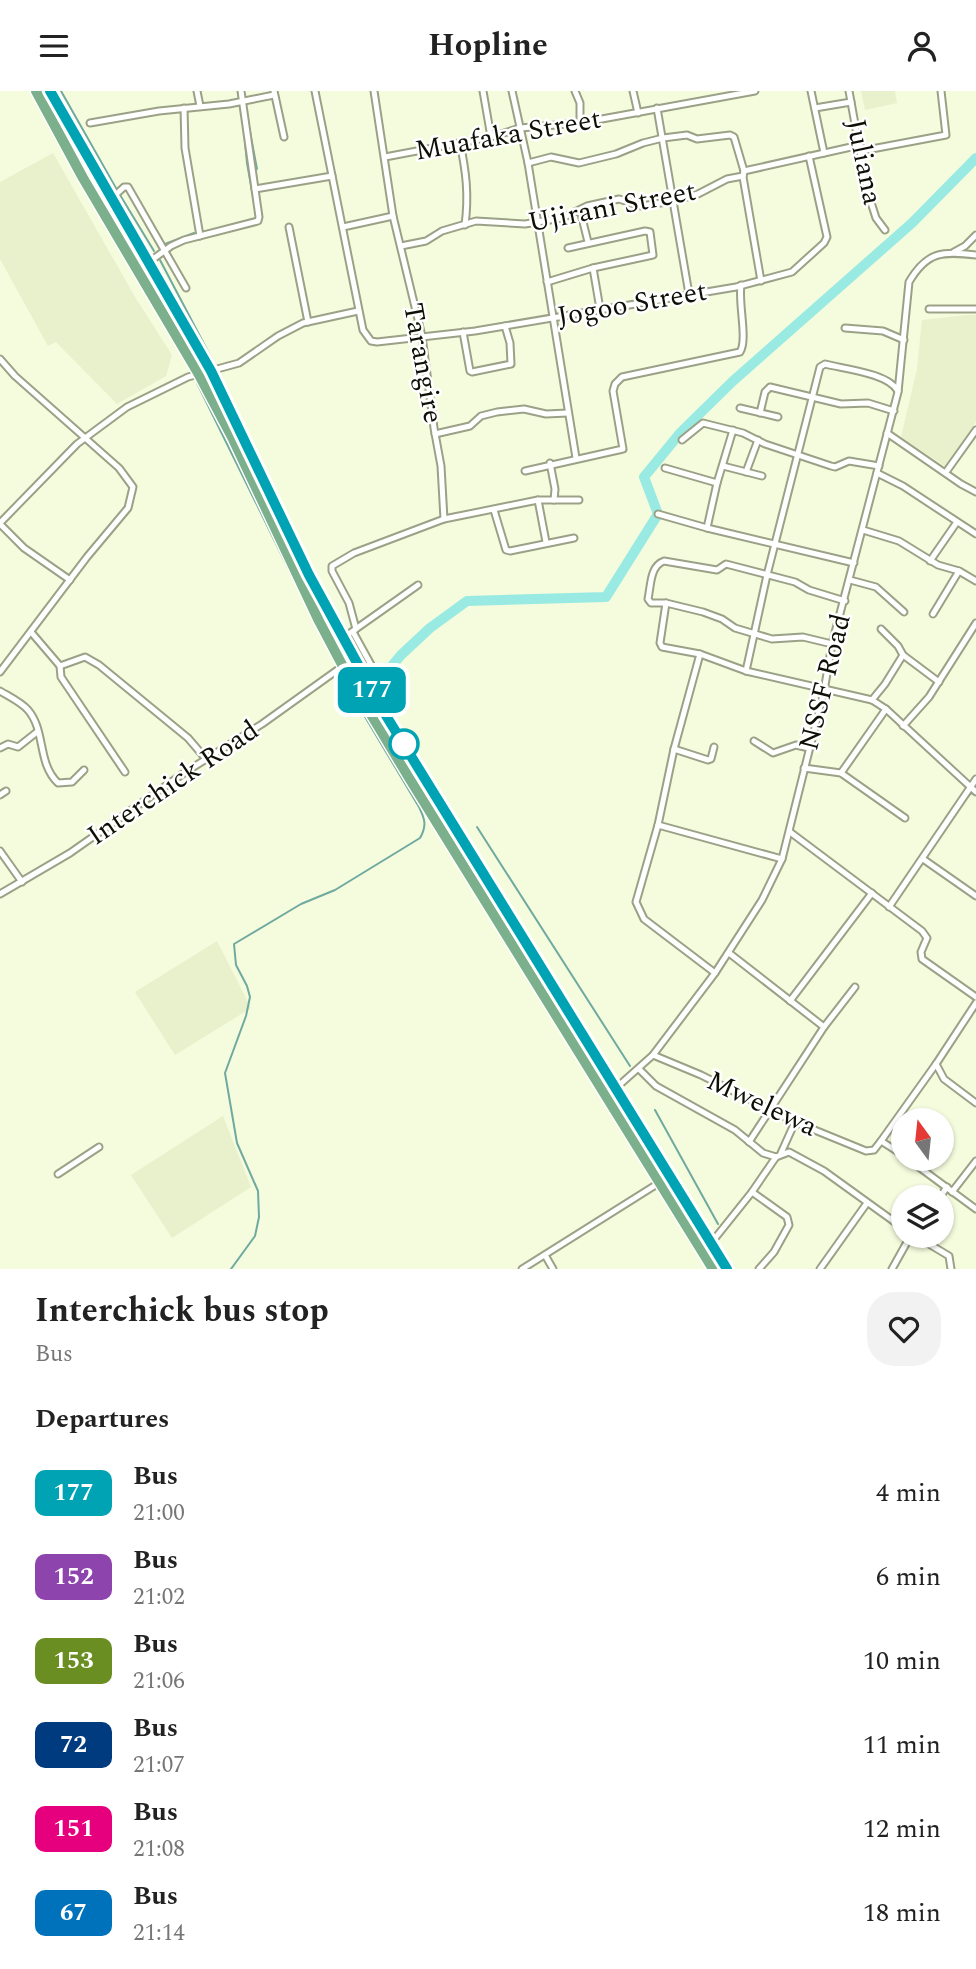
<!DOCTYPE html>
<html lang="en">
<head>
<meta charset="utf-8">
<style>
  :root { --surface:#fff; --page:#f2f2f2; --text:#222; --muted:#767676 }
  body { margin:0; font-family:Spectral,serif; background:var(--page); color:var(--text); height:100vh; display:flex; flex-direction:column; font-size:26px; white-space:nowrap }
  * { box-sizing:border-box; margin:0 }
  p { font-size:23px; color:var(--muted) }
  .icon { flex:none; width:38px; height:38px; fill:none; stroke:currentColor; stroke-width:2; stroke-linecap:round; stroke-linejoin:round }
  .map { position:relative; height:1178px; overflow:hidden }
  .sheet { display:flex; flex-direction:column; background:var(--surface); flex:1 }
  .sheet>* { flex:none }
  .badge { padding:0 14px; border-radius:10px; font-size:24px; line-height:46px }
  .needle { width:46px; rotate:345deg }
  .fabs { position:absolute; left:891px; top:1017px; display:grid; gap:14px }
  .fabs a { display:grid; place-items:center; width:63px; height:63px; border-radius:50%; background:var(--surface); box-shadow:0 2px 5px #0004; font-size:35px }
  .map>.badge { position:absolute; translate:-50% -50%; box-shadow:0 0 0 4px #fff }
  h2 { padding:0 35px; font-size:26px; line-height:63px }
  .round { display:grid; place-items:center; flex:none; width:74px; height:74px; border-radius:28px; background:var(--page) }
  .head { display:flex; align-items:center; justify-content:space-between; height:119px; padding:0 35px }
  h1 { font-size:33px; font-weight:700; line-height:52px }
  ul { padding:0; list-style:none }
  li { display:flex; align-items:center; gap:21px; height:84px; padding:0 35px }
  li div { flex:1 }
  li b { display:block; font-size:26px }
  li em { font-style:normal }
  li .badge { min-width:77px; font-weight:700; text-align:center }
  header { display:flex; justify-content:space-between; align-items:center; height:91px; padding:0 35px; background:var(--surface); font-size:32px; font-weight:700 }
  .map>svg:first-child { display:block }
  .built { fill:#e8f0cc }
  .lines { fill:none; stroke-linecap:round; stroke-linejoin:round }
  .stream { stroke:#6fa9a0; stroke-width:2 }
  .river { stroke:#99eae2; stroke-width:10 }
  .minor-casing { stroke:#9ba186; stroke-width:9 }
  .trunk-casing { stroke:#fff; stroke-width:13 }
  .minor { stroke:#fff; stroke-width:5 }
  .trunk { stroke:#7caf8c; stroke-width:10 }
  .line-casing { stroke:#fff; stroke-width:16 }
  .line { stroke:#00a3b4; stroke-width:10 }
  .stop-dot { fill:#fff; stroke:#00a3b4; stroke-width:3.5 }
  .labels { text-anchor:middle; dominant-baseline:central; stroke-width:5; stroke-linejoin:round; paint-order:stroke }
  .street-label { font-size:28px; fill:#0e1006; stroke:#fff }
</style>
</head>
<body>
<header><svg class="icon" aria-label="menu" viewBox="0 0 24 24"><path d="M4 6h16M4 12h16M4 18h16"/></svg>Hopline<svg class="icon" aria-label="person" viewBox="0 0 24 24"><circle cx="12" cy="8" r="4"/><path d="M4 21q1-7 8-7t8 7"/></svg></header>
<div class="map">
<svg width="976" height="1178" viewBox="0 0 976 1178">
  <rect width="100%" height="100%" fill="#f5fcde"/>
  <g class="built">
    <path d="M861 0H895L897 12 865 19Z"/>
    <path d="M53 62 135 206 172 264 166 285 117 313 56 251 48 255 0 168V91Z"/>
    <path d="M967 224H976V331L946 376 901 346 917 278 922 229Z"/>
    <path d="M217 850 251 917 175 964 135 901Z"/>
    <path d="M223 1025 251 1096 172 1147 131 1084Z"/>
  </g>
  <g class="lines">
    <g class="stream">
      <path d="M61 0 117 99"/>
      <path d="M246 20 257 78"/>
      <path d="M244 41 247 72 254 111"/>
      <path d="M120 104 154 160"/>
      <path d="M202 141 217 138"/>
      <path d="M165 153 194 142"/>
      <path d="M160 169 215 274"/>
      <path d="M197 292 292 485"/>
      <path d="M964 710 971 702 976 704"/>
      <path d="M477 736 630 975"/>
      <path d="M927 774 958 795"/>
      <path d="M655 1019 718 1133"/>
      <path d="M231 1178 255 1145 259 1126 258 1100 237 1052 225 982 246 925 250 906 247 895 236 874 234 853 301 813 335 799 420 747C427 735 425 728 419 716L355 609"/>
    </g>
    <path class="river" d="M384 589 387 581 401 564 430 537 467 510 606 506 658 423 644 386 681 341 733 290 912 132 976 67"/>
    <defs>
      <g id="minor">
        <path d="M197 0 200 15"/>
        <path d="M274 0 284 46"/>
        <path d="M315 0 363 239 371 250 377 251 475 240 736 196 792 181 824 152 827 146 809 65"/>
        <path d="M483 0 491 46"/>
        <path d="M512 0 528 72 576 367"/>
        <path d="M575 0 580 12V32"/>
        <path d="M633 0 638 22"/>
        <path d="M811 0 824 62"/>
        <path d="M849 0 867 99 876 127 885 139"/>
        <path d="M184 17 185 57 200 145"/>
        <path d="M657 17 689 203"/>
        <path d="M815 17 851 11"/>
        <path d="M90 32 159 20 229 13 274 4"/>
        <path d="M460 52C466 80 469 104 465 134"/>
        <path d="M861 60 946 44 941 0"/>
        <path d="M385 66 491 46 520 37 580 32 755 0"/>
        <path d="M528 72 551 66 579 72 616 63 643 52 663 47 687 44 697 48 730 44 734 46 744 80"/>
        <path d="M255 98 332 85"/>
        <path d="M111 108 124 96H128L186 197"/>
        <path d="M580 119 588 151"/>
        <path d="M289 136 308 231"/>
        <path d="M343 136 393 125"/>
        <path d="M401 155 426 150 442 140 476 130 525 133 562 127 587 115 619 108 641 115 673 110 698 103 727 88 743 85"/>
        <path d="M568 157 645 140 650 141 653 164 593 177 600 218"/>
        <path d="M954 161 965 155 976 144"/>
        <path d="M149 171 171 155 184 149 258 130 259 126 241 0"/>
        <path d="M761 190 743 86 744 80 860 54"/>
        <path d="M547 191 593 177"/>
        <path d="M929 218H976"/>
        <path d="M845 237 883 240 904 249"/>
        <path d="M463 241 470 280 472 281 511 273 510 252 505 235"/>
        <path d="M0 268 15 285 119 377 133 396 128 417 87 466 0 581"/>
        <path d="M740 317 778 326"/>
        <path d="M760 322 765 301 770 296 841 313 868 312 894 320"/>
        <path d="M733 339 717 392 707 437 854 472"/>
        <path d="M887 342 961 393 976 401"/>
        <path d="M435 343 470 335 481 325 497 321 524 318 546 323 568 322"/>
        <path d="M682 349 703 332 743 342 765 353 831 375 835 376 849 370 879 375"/>
        <path d="M550 372 555 398 554 409"/>
        <path d="M723 375 762 385"/>
        <path d="M665 377 717 392"/>
        <path d="M525 380 623 358 613 300 615 293 622 286 740 261C748 249 738 212 741 194"/>
        <path d="M746 381 758 349"/>
        <path d="M946 381 976 339"/>
        <path d="M877 382 903 395 976 443"/>
        <path d="M538 409 546 451"/>
        <path d="M494 419 506 459 510 460 574 447"/>
        <path d="M658 423 707 437"/>
        <path d="M444 428 538 409H579"/>
        <path d="M0 432 77 353 127 316 188 286 239 272 278 245 303 232 358 220"/>
        <path d="M0 433 24 457 70 489"/>
        <path d="M863 439 899 450 938 474 959 480 976 490"/>
        <path d="M930 470 957 431"/>
        <path d="M850 489 876 496 904 521"/>
        <path d="M666 512 660 552 662 556 700 563 746 580 872 609 886 618 976 701"/>
        <path d="M933 523 959 480"/>
        <path d="M356 538 349 512 332 480V475L354 462 444 428 441 375 434 337 422 245 393 125 374 0"/>
        <path d="M31 541 60 575 85 566 99 574 188 647 206 668"/>
        <path d="M353 541 375 581"/>
        <path d="M343 547 418 494"/>
        <path d="M832 553 803 546 772 548 735 537 722 528 703 521 666 512H651L648 508C651 494 650 475 664 470L717 479 726 473 795 491 809 499 845 510"/>
        <path d="M700 563 674 658 658 734 636 811 644 828 715 882"/>
        <path d="M903 564 939 591"/>
        <path d="M60 575 61 586 125 681"/>
        <path d="M746 580 767 484 820 276 825 273C844 278 888 282 898 300"/>
        <path d="M0 600C10 606 21 611 28 619 46 640 37 672 58 692L72 691 84 679"/>
        <path d="M872 609 885 593 903 564 898 555 881 538"/>
        <path d="M903 635 929 606 976 532"/>
        <path d="M754 650 773 662 796 654 809 657"/>
        <path d="M0 657 8 653 18 656 37 641"/>
        <path d="M674 658 708 669 711 668 714 656"/>
        <path d="M804 677 841 682 905 727"/>
        <path d="M841 682 886 618"/>
        <path d="M0 704 6 700"/>
        <path d="M658 734 782 768"/>
        <path d="M790 741 922 840 927 847 921 861 922 868 976 906"/>
        <path d="M0 760 22 791"/>
        <path d="M923 768 976 805"/>
        <path d="M0 803 70 762 184 682 262 633 343 575"/>
        <path d="M889 816 976 688"/>
        <path d="M729 862 824 936"/>
        <path d="M790 910 872 802"/>
        <path d="M976 912 936 973 944 988 976 1012"/>
        <path d="M653 964 701 984 795 1031 866 1060 874 1059 881 1050 903 1064"/>
        <path d="M639 978 656 995 735 1039 763 1062 776 1066"/>
        <path d="M616 997 653 964 715 882 762 809 782 768 824 600 832 553 898 301 909 191C927 160 943 160 976 164"/>
        <path d="M881 1050 936 973"/>
        <path d="M749 1051 824 936 855 896"/>
        <path d="M781 1062 795 1031"/>
        <path d="M908 1068 976 1118"/>
        <path d="M58 1083 99 1056"/>
        <path d="M752 1101 787 1126 789 1134 774 1161 759 1178"/>
        <path d="M952 1101 976 1070"/>
        <path d="M940 1106 947 1096"/>
        <path d="M914 1144 949 1165 951 1178"/>
        <path d="M712 1151 752 1101 776 1066 789 1061 824 1080 903 1137"/>
        <path d="M545 1164 553 1178"/>
        <path d="M522 1178 670 1085"/>
        <path d="M820 1178 867 1112"/>
        <path d="M892 1178 911 1144"/>
      </g>
      <g id="trunk">
        <path d="M36 0 83 87 198 282 233 348 319 530 348 585 411 690 713 1178"/>
        <path d="M50 0 211 280 309 483 385 623 727 1178"/>
      </g>
    </defs>
    <use href="#minor" class="minor-casing"/>
    <use href="#trunk" class="trunk-casing"/>
    <use href="#minor" class="minor"/>
    <use href="#trunk" class="trunk"/>
  </g>
  <g class="lines">
    <defs>
      <path id="line" d="M50 0 211 280 309 484 385 623 727 1178"/>
    </defs>
    <use href="#line" class="line-casing"/>
    <use href="#line" class="line"/>
  </g>
  <circle class="stop-dot" cx="404" cy="653" r="14"/>
  <g class="labels">
    <g class="street-label">
      <text transform="translate(508 44) rotate(-10)">Muafaka Street</text>
      <text transform="translate(864 71) rotate(78)">Juliana</text>
      <text transform="translate(612 116) rotate(-11)">Ujirani Street</text>
      <text transform="translate(632 213) rotate(-10)">Jogoo Street</text>
      <text transform="translate(423 272) rotate(80)">Tarangire</text>
      <text transform="translate(825 591) rotate(-76)">NSSF Road</text>
      <text transform="translate(173 692) rotate(-34)">Interchick Road</text>
      <text transform="translate(762 1013) rotate(25)">Mwelewa</text>
    </g>
  </g>
</svg>
<div class="fabs">
<a><svg class="needle" viewBox="-14 -14 28 28"><path d="M0-13l5 13h-10z" fill="#e53935"/><path d="M0 13l5-13h-10z" fill="#767676"/></svg></a>
<a><svg class="icon" aria-label="layers" viewBox="0 0 24 24"><path d="M12 4l9 5-9 5-9-5zM3 14l9 5 9-5"/></svg></a>
</div>
<b class="badge" style="left:372px;top:599px;background:#00a3b4;color:#fff">177</b>
</div>
<section class="sheet">
<div class="head"><div><h1>Interchick bus stop</h1><p>Bus</p></div><a class="round"><svg class="icon" aria-label="heart" viewBox="0 0 24 24"><path d="M12 20l-8-8c-3-5 5-10 8-4 3-6 11-1 8 4z"/></svg></a></div>
<h2>Departures</h2>
<ul>
<li><span class="badge" style="background:#00a3b4;color:#fff">177</span><div><b>Bus</b><p>21:00</p></div><em>4 min</em></li>
<li><span class="badge" style="background:#8e44ad;color:#fff">152</span><div><b>Bus</b><p>21:02</p></div><em>6 min</em></li>
<li><span class="badge" style="background:#6b8e23;color:#fff">153</span><div><b>Bus</b><p>21:06</p></div><em>10 min</em></li>
<li><span class="badge" style="background:#003b80;color:#fff">72</span><div><b>Bus</b><p>21:07</p></div><em>11 min</em></li>
<li><span class="badge" style="background:#e6007e;color:#fff">151</span><div><b>Bus</b><p>21:08</p></div><em>12 min</em></li>
<li><span class="badge" style="background:#0072bc;color:#fff">67</span><div><b>Bus</b><p>21:14</p></div><em>18 min</em></li>
</ul>
</section>
</body>
</html>
